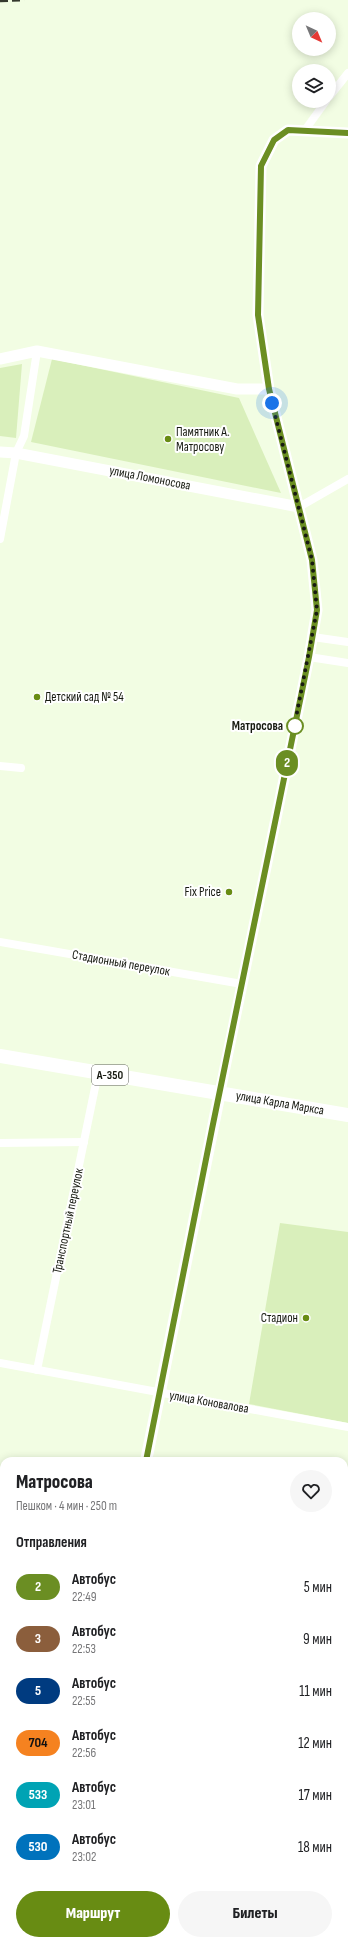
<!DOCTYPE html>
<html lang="ru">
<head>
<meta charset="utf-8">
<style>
  :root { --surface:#fff; --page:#f6f6f6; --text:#202124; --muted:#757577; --accent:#688c13 }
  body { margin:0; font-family:"Sofia Sans Condensed",sans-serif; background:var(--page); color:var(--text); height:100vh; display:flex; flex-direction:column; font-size:15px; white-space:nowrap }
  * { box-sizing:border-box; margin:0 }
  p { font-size:13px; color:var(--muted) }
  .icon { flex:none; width:22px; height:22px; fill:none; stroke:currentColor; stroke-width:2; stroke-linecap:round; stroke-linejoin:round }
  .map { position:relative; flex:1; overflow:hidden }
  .drawer { position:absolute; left:0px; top:1457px; width:348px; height:488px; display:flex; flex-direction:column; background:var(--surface); border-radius:12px 12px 0 0; box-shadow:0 2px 10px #0003 }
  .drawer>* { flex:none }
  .badge { padding:0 8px; border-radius:13px; font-size:14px; line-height:26px }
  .needle { width:26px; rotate:136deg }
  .controls { position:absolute; left:292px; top:12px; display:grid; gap:8px }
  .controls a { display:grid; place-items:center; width:44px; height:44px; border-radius:50%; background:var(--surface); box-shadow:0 2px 10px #0003; font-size:20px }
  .you { position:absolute; width:20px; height:20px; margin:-10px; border:3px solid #fff; border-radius:50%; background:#1a73e8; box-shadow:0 0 0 6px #1a73e833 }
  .map>.badge { position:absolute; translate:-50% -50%; box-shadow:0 0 0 2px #fff }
  h2 { padding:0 16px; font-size:15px; line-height:36px }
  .round { display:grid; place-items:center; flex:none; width:42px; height:42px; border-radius:21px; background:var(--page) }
  .head { display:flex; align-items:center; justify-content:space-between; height:68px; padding:0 16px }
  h1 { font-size:19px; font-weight:800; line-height:30px }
  .primary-button { display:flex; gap:8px; margin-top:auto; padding:8px 16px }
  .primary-button a { flex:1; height:46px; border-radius:24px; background:var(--accent); color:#fff; font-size:16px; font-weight:800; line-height:46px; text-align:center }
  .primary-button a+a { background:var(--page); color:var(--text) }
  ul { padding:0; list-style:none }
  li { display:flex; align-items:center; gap:12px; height:52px; padding:0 16px }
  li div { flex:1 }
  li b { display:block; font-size:15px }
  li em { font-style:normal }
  li .badge { min-width:44px; font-weight:700; text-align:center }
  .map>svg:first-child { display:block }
  .green { fill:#d9efbb }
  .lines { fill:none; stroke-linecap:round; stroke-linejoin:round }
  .minor { stroke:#fff; stroke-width:8 }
  .tertiary { stroke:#fff; stroke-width:11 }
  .secondary { stroke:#fff; stroke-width:12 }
  .trunk { stroke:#fff; stroke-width:14 }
  .rail { stroke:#35392e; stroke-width:2.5; stroke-dasharray:8 4; stroke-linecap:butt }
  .line-casing { stroke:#fff; stroke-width:9 }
  .line { stroke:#6b8e23; stroke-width:6 }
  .walk { stroke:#171a11; stroke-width:4; stroke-dasharray:0 7.2 }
  .poi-dot { fill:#688c13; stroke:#fff; stroke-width:1.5 }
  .stop-dot { fill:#fff; stroke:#6b8e23; stroke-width:2 }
  .labels { text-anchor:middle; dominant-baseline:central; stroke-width:4; stroke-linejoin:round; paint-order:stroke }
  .shield { fill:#fff; stroke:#5d5f58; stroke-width:1 }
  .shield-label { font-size:12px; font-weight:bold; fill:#171a11 }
  .poi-label { font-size:13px; fill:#171a11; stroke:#fff; text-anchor:start }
  .street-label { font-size:13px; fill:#171a11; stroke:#fff }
  .stop-label { font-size:13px; font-weight:bold; fill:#171a11; stroke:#fff; text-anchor:end }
</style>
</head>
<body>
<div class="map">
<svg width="348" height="1945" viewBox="0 0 348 1945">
  <rect width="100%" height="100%" fill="#f2fde3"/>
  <g class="green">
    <path d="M52 359 239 398 281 493 31 442Z"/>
    <path d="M22 364 16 438 0 436V368Z"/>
    <path d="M280 1223 348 1232V1423L249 1404Z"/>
  </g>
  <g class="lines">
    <g class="minor">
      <path d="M329 97 348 73"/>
      <path d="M305 130 326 101"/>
      <path d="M299 507 348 479"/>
      <path d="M0 539 16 453 24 436 37 351"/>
      <path d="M313 637 348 642"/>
      <path d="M309 657 348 663"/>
      <path d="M0 766 21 768"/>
      <path d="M0 942 242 984"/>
      <path d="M0 1143 84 1142"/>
      <path d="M0 1363 348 1427"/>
      <path d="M37 1370 98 1073"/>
      <path d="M0 1769 4 1770"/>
      <path d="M0 1791 4 1792"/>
      <path d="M344 1839 348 1840"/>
      <path d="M344 1858H348"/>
      <path d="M71 1945 72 1941"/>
    </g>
    <g class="tertiary">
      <path d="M0 359 37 351 237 389H269"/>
      <path d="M0 452 16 453 299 507"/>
      <path d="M220 1092 309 657 317 610 312 560 269 389 258 315 261 166 274 140 288 130 348 133"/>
    </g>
    <g class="secondary">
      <path d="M146 1461 220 1092"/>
      <path d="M206 1941 208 1945"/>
    </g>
    <path class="trunk" d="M0 1056 348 1115"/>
    <path class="rail" d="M0 1 24 0"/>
  </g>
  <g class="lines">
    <defs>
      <path id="line" d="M146 1461 212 1129 309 657 317 610 312 560 269 389 258 315 261 166 274 140 288 130 348 133"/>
    </defs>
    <use href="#line" class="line-casing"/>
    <use href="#line" class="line"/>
    <path class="walk" d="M272 403 312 560 317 610 294 728 295 726"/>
  </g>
  <g class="poi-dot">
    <circle cx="168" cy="439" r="4"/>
    <circle cx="37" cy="697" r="4"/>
    <circle cx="229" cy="892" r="4"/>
    <circle cx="306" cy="1318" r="4"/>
  </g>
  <circle class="stop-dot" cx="295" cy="726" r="8"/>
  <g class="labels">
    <rect class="shield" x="92" y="1065" width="36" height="20" rx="3"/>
    <g class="shield-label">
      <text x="110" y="1075">А-350</text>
    </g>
    <g class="poi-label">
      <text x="176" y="432">Памятник А.<tspan x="176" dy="15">Матросову</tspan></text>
      <text x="45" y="697">Детский сад № 54</text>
      <text x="221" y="892" text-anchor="end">Fix Price</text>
      <text x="298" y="1318" text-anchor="end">Стадион</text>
    </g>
    <g class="street-label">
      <text transform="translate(150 478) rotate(11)">улица Ломоносова</text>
      <text transform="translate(121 963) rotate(10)">Стадионный переулок</text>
      <text transform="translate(280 1103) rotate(10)">улица Карла Маркса</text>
      <text transform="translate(68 1221) rotate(-78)">Транспортный переулок</text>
      <text transform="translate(209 1402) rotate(10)">улица Коновалова</text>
    </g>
    <g class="stop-label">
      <text x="283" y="726">Матросова</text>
    </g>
  </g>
</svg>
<div class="controls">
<a><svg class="needle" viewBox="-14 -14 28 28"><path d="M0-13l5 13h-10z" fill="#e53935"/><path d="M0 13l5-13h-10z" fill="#757577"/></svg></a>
<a><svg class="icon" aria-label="layers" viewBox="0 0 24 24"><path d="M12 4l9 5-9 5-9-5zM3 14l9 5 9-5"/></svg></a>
</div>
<div class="you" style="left:272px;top:403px"></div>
<b class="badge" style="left:287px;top:763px;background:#6b8e23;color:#fff">2</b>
<section class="drawer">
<div class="head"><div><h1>Матросова</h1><p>Пешком · 4 мин · 250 m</p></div><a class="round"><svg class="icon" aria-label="heart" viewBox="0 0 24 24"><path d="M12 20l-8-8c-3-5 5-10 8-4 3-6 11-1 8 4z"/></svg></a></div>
<h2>Отправления</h2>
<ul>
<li><span class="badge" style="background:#6b8e23;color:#fff">2</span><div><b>Автобус</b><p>22:49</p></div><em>5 мин</em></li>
<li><span class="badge" style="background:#8b5e3c;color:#fff">3</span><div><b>Автобус</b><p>22:53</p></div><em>9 мин</em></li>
<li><span class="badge" style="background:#003b80;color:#fff">5</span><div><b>Автобус</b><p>22:55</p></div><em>11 мин</em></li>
<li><span class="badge" style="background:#f58220;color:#111">704</span><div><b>Автобус</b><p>22:56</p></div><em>12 мин</em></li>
<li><span class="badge" style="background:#00a3b4;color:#fff">533</span><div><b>Автобус</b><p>23:01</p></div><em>17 мин</em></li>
<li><span class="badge" style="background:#0072bc;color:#fff">530</span><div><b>Автобус</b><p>23:02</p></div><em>18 мин</em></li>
</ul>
<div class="primary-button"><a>Маршрут</a><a>Билеты</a></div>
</section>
</div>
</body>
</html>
